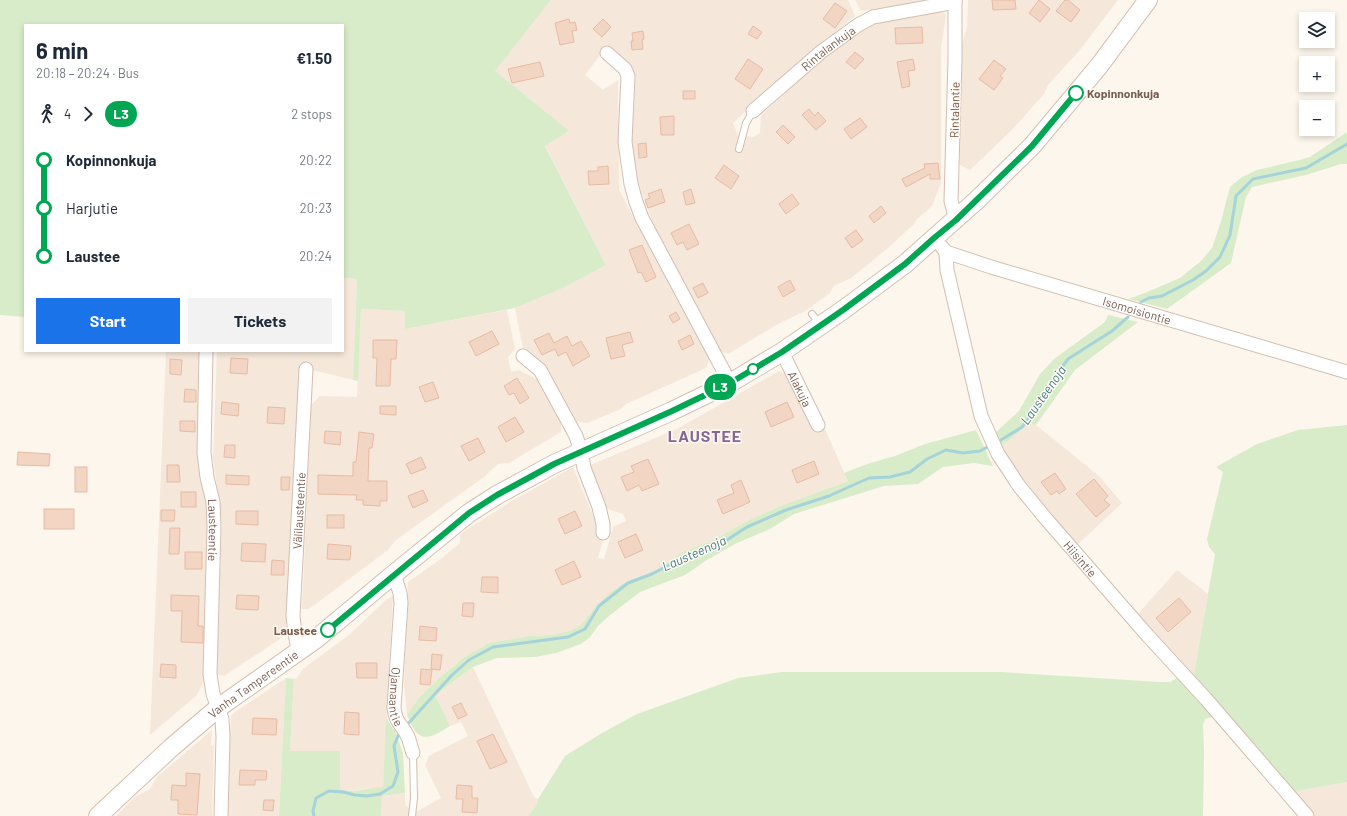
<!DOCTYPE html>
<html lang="en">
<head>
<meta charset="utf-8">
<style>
  :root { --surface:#fff; --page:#f2f2f3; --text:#1f2937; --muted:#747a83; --accent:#1a73e8 }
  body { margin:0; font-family:Barlow,sans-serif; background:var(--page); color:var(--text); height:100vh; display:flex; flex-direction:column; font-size:15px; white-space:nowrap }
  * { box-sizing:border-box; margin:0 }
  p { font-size:13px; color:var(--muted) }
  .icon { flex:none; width:22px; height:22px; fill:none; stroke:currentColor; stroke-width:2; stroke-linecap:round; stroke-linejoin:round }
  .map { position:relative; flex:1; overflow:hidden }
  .details { position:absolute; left:24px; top:24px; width:320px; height:328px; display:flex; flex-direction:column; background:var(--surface); border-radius:0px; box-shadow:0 2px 6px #0003 }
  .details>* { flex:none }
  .badge { padding:0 8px; border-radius:13px; font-size:14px; line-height:26px }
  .controls { position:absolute; left:1299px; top:12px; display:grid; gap:8px }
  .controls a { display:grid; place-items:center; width:36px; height:36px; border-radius:0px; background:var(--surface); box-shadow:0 2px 6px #0003; font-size:20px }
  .map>.badge { position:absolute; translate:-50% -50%; box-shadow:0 0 0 2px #fff }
  .legs { display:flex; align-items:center; gap:6px; height:44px; padding:0 12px; font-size:13px }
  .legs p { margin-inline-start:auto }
  .head { display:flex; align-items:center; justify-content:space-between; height:68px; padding:0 12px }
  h1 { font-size:22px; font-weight:700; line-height:30px }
  .action { display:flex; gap:8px; margin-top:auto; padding:8px 12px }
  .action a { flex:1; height:46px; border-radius:0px; background:var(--accent); color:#fff; font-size:16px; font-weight:700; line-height:46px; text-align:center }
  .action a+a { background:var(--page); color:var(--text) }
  ul { padding:0 12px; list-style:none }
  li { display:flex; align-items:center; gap:14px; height:48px; font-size:15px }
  li i { display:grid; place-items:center; width:6px; height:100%; margin:0 5px; background:currentColor }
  li i::after { content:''; width:10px; height:10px; margin:-5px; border:3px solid; border-radius:50%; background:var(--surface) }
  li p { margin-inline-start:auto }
  li:first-child i { background:linear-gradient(#0000 50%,currentColor 0) }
  li:last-child i { background:linear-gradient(currentColor 50%,#0000 0) }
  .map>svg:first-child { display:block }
  .residential { fill:#f5e8da }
  .green { fill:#d8ecc9 }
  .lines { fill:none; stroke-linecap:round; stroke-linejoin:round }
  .stream { stroke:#a5d3da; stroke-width:3 }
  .building { fill:#f3d5c3; stroke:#e6bba3 }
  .lane-casing { stroke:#d1beb0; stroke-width:8 }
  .street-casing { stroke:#d1beb0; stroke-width:15 }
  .secondary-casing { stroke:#d6c0b0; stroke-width:20 }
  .lane { stroke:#fff; stroke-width:6 }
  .street { stroke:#fff; stroke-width:13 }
  .secondary { stroke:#fff; stroke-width:18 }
  .line-1-casing { stroke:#fff; stroke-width:9 }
  .line-1 { stroke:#00a651; stroke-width:6 }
  .stop-1-dot { fill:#fff; stroke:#00a651; stroke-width:2 }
  .labels { text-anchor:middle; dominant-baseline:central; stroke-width:3; stroke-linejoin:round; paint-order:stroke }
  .street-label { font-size:12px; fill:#7a5c4d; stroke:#fffaf3 }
  .stop-label { font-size:12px; font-weight:bold; fill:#7a5c4d; stroke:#fffaf3; text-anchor:start }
  .water-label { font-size:13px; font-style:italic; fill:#437c86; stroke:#fffaf3 }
  .district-label { font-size:16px; font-weight:bold; letter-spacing:1px; fill:#846695; stroke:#fffaf3 }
</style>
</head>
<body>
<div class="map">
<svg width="1347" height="816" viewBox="0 0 1347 816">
  <rect width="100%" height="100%" fill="#fdf6ec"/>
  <g class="residential">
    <path d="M551 0H848L855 16 794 67 733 123 738 135 753 137 760 133 761 115 865 20 941 10 946 15 941 49V183L932 206 916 220 914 224 887 249 851 278 834 286 830 293 805 311 776 325 728 354 720 351 657 233 638 184 632 186 631 72 603 51 585 75 603 90 618 80 619 190 710 359 706 368 626 404 621 409 587 423 574 421 547 371 523 348 515 308 563 288 606 265 545 145 568 132 494 71Z"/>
    <path d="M855 0H934L861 11Z"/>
    <path d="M968 0H1118L1079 51 1048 85 1044 94 1013 129 970 170 960 165V51L967 27Z"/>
    <path d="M343 278 357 279 353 380 316 371 300 370 288 620 280 639 224 676 216 674 222 525 213 458 217 351H343Z"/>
    <path d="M361 309 405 311V329L507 310 515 349 508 357 511 372 519 370 538 380 561 423V432L509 463 498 464 484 477 396 540 388 550 309 609H302L311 405 320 396 357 397Z"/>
    <path d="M166 351H204L200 459 210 526 203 683 197 695 150 735Z"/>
    <path d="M779 371 793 379 815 431 824 427 848 481 783 505 751 519 709 542 682 552 657 570 627 581 581 625 572 630 553 635 529 636 489 643 482 647 455 664 439 678 418 699 407 715 404 685 408 582 442 558 460 543V534L510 502 573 467 603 540 598 558 604 559 613 527 626 521 623 514 601 507 583 468 677 429Z"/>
    <path d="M1030 423 1036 425 1099 476 1122 503 1076 546 1052 519 1004 454 1000 446 1007 442Z"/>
    <path d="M1177 570 1208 594 1193 680 1138 614Z"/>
    <path d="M393 596 383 787 346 791 340 789 290 751 294 679 297 678 303 669 349 635 387 599Z"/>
    <path d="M473 667 534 797 538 799 536 806 528 816H381L382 796 405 793V805L416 812 441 798 425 765 429 756 468 736 461 722 450 726 435 695Z"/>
    <path d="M286 678 279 816H226L231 716 235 712Z"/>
    <path d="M212 730 211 746 214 744 212 816H116L135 797 150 789 157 777Z"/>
    <path d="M1347 782V816H1313L1291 792Z"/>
  </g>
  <g class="green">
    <path d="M0 0H551L495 71 569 131 545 146 606 265 563 288 515 308 405 329V311L361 309 358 381 353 380 357 279 343 278V25H25V317L0 315Z"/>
    <path d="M1347 132V164H1341L1306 175 1252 187 1246 197 1231 263 1167 309 1129 299 1147 292 1180 278 1201 261 1212 248 1221 221 1230 187 1242 177 1257 170 1299 160 1310 157Z"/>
    <path d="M1108 315 1138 322 1075 370 1036 425 1030 423 1007 442 1000 446 996 432 1019 411 1040 374 1054 359 1105 322Z"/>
    <path d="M1347 425V782L1291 792 1193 680 1215 554 1209 547 1207 539 1223 472 1216 467 1257 444 1298 430Z"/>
    <path d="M976 430 993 466 974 463 943 467 918 484 884 486 794 514 770 529 737 543 707 560 685 575 640 592 609 616 598 626 590 637 581 644 556 653 535 657 497 658 473 667 435 695 450 726C442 731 427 742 418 734 414 731 409 720 407 715L418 699 439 678 463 658 482 647 489 643 529 636 553 635 572 630 581 625 598 604 611 592 627 581 657 570 682 552 709 542 751 519 783 505 848 481 844 473 867 464 895 456 925 444Z"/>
    <path d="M782 672H1002L1159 682H1170L1177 678 1215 716 1205 719 1203 725 1204 753 1203 816H528L536 806 538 799 565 756 602 733 637 714 738 678Z"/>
    <path d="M286 678 294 679 290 751H340V789C354 794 368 787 383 787L386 718 396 733 403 753 405 793 382 796 381 816H279Z"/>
  </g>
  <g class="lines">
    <g class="stream">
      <path d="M1141 302 1149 298 1162 296 1193 280 1206 271 1220 257 1230 235 1236 196 1253 179 1306 168 1347 144"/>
      <path d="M996 443 1022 427 1039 404 1052 381 1068 359 1112 331 1128 317"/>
      <path d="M406 726 452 675 469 660 493 647 568 637 585 629 599 606 628 583 652 574 686 556 701 553 716 547 747 527 786 510 829 496 869 478 890 477 910 472 927 459 946 450 963 453 980 451 991 445"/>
      <path d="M314 816 313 811 316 798 329 791 343 792 355 795 367 796 380 794 393 786 398 772 394 746 398 736 401 732"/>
    </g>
  </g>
  <g class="building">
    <path d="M992 0H1015L1016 9 993 10Z"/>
    <path d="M1039 0 1050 9 1040 22 1029 13Z"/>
    <path d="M1065 0H1068L1080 10 1071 22 1056 11Z"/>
    <path d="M835 3 847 11 835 28 823 19Z"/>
    <path d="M569 19 570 23 575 22 577 30 572 31 574 42 560 45 555 23Z"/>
    <path d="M603 19 611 27 602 37 593 29Z"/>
    <path d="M753 26 762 32 757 39 748 34Z"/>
    <path d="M922 27 923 43 896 44 895 28Z"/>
    <path d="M643 31 644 39 642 40 643 49 632 50 631 41H633L632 33Z"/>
    <path d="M855 52 864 59 855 69 846 62Z"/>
    <path d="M748 59 763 69 750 89 735 79Z"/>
    <path d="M913 59 915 70 908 71 910 86 902 88 897 62Z"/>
    <path d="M994 60 1006 69 1000 76 1003 78 994 90 979 79Z"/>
    <path d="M540 62 544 76 512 83 508 69Z"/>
    <rect x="683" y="91" width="12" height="8"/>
    <path d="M809 109 815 116 818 112 826 121 816 130 802 115Z"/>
    <path d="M674 116V135H661L660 117Z"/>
    <path d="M860 118 867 127 851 139 844 129Z"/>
    <path d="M783 125 795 137 788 144 776 132Z"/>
    <path d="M646 143 647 157 639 158 638 144Z"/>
    <path d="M938 163 940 179H930V174L906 187 902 179 925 168 924 164Z"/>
    <path d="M724 165 739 176 731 189 715 178Z"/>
    <path d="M608 166 609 184 589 185 588 171H598V167Z"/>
    <path d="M661 189 665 202 648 208 645 200 650 198 648 194Z"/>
    <path d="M691 189 695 203 686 205 683 192Z"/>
    <path d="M792 194 799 204 786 214 779 204Z"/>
    <path d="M881 206 886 213 874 223 869 216Z"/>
    <path d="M689 224 699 244 687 250 683 242 677 245 671 233Z"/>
    <path d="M856 230 863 240 852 248 845 238Z"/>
    <path d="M642 245 656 277 646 282 641 272 638 273 629 250Z"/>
    <path d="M790 280 795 290 783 297 778 287Z"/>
    <path d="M703 283 708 293 698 298 693 288Z"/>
    <path d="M676 312 680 319 673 323 669 316Z"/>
    <path d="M492 331 499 344 476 356 469 342Z"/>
    <path d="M630 332 633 342 622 345 625 356 611 359 606 338Z"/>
    <path d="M549 333 554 343 567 336 572 346 581 341 590 356 573 366 566 352 558 356 555 349 542 355 534 340Z"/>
    <path d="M690 335 694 344 682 350 678 341Z"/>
    <path d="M373 340H397L396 359H391L390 386H376L377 358H373Z"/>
    <path d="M231 358 248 359 247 374 230 373Z"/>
    <path d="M170 359 182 360 181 375 170 374Z"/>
    <path d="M517 378 529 398 520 404 514 393 509 395 504 386Z"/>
    <path d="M433 382 439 398 425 402 419 387Z"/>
    <path d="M185 389 196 390V402H184Z"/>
    <path d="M222 402 239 404 238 416 221 414Z"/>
    <path d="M787 402 794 417 771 427 765 412Z"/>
    <path d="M380 406H396V415L380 414Z"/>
    <path d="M268 407 285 408 284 424 267 423Z"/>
    <path d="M515 417 524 432 506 442 498 427Z"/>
    <path d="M180 421H195V432L180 431Z"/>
    <path d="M325 431 341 432 340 445 324 443Z"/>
    <path d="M359 432 374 434 372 448H369L368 481H387V501H380V506L363 505V500H356L357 495 318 494V475L353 476V462H356Z"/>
    <path d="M478 438 485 452 469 461 461 446Z"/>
    <path d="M225 445H235V458L224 457Z"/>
    <path d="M18 452 50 454 49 466 17 465Z"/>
    <path d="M421 457 426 468 411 474 406 464Z"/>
    <path d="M648 459 659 484 642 491 639 485 627 491 621 477 634 472 631 466Z"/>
    <path d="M814 461 819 474 797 483 792 470Z"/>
    <path d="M167 465H179L180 482H167Z"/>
    <rect x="75" y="467" width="12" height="25"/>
    <path d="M1055 473 1066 489 1059 494 1057 491 1051 495 1041 482Z"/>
    <path d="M226 475 249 476V485L226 484Z"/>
    <path d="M281 477H290L289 490H281Z"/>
    <path d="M1094 479 1108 496 1104 500 1110 505 1096 517 1076 494Z"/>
    <path d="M741 480 750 502 723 514 717 500 734 493 731 485Z"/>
    <path d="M423 490 428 501 413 508 408 496Z"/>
    <rect x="181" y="492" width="15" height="15"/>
    <rect x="44" y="509" width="30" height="20"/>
    <path d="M161 510H175L174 521H161Z"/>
    <path d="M236 511H258V525L236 524Z"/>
    <path d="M575 511 582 526 565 534 558 519Z"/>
    <rect x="327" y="515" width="17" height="13"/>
    <path d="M170 528H180L179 554H169Z"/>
    <path d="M636 534 643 550 625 558 618 542Z"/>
    <path d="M242 543 266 544 265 562 241 561Z"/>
    <path d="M328 544 351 546 350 560 327 559Z"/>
    <rect x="185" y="552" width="17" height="17"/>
    <path d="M272 560 284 561V575H271Z"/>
    <path d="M574 561 581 577 562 585 555 570Z"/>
    <path d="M482 577H498V593L481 592Z"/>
    <path d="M171 595 199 596 198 626H203V643L181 642 182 611H171Z"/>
    <path d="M237 595 259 596 258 610 236 609Z"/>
    <path d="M1179 598 1191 612 1168 632 1156 618Z"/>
    <path d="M463 603H474L473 617 462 616Z"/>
    <path d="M420 626 437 628 436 641 419 640Z"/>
    <path d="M432 654 442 655 440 670 431 669Z"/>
    <path d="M356 663H377V678H357Z"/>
    <path d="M161 664 176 665V678L160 677Z"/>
    <path d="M421 669 432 670 430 685 420 684Z"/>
    <path d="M461 703 467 715 458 719 452 707Z"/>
    <path d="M345 712 359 713V735L344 734Z"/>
    <path d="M253 718 277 719 276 735 252 734Z"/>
    <path d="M493 734 507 762 490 769 477 741Z"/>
    <path d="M240 770 267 771 266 780H255V785H239Z"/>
    <path d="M186 773 200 774 197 815 178 814V800H171L172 785 186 786Z"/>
    <path d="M457 785 472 786V798H478L477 813 462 812 463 799H456Z"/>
    <path d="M264 800H274L273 811 263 810Z"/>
  </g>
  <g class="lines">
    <defs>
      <g id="lane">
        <path d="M739 149 746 123 753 111"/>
        <path d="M812 314 820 324"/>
        <path d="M412 816 414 798 413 753"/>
      </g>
      <g id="street">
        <path d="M955 0V59L951 201 956 220"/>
        <path d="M607 53 625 69 628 76 625 142 631 184 636 202 642 218 730 383"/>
        <path id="s1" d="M753 111 821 52 858 25 873 17 955 2"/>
        <path id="s2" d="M942 247 946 252 991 267 1347 372"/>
        <path id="s3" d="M946 252 947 270 981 416 998 454 1008 469 1019 486 1047 520 1148 636 1206 699 1307 816"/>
        <path id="s4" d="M206 351 204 453 207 477 213 502 214 527 210 674 213 694 222 719 223 737 221 816"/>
        <path id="s5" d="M782 352 818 425"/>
        <path d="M523 356 540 370 576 436 581 451 584 468 599 507 603 524V533"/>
        <path id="s6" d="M394 574 400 593 401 603 394 707C395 723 402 724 408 737 410 742 411 748 413 753"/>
        <path id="s7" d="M299 653 295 634 293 616 306 369"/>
      </g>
      <g id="secondary">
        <path id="s8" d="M98 816 172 747 218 708 316 639 394 574 469 513 497 495 554 464 672 411 730 383 782 352 843 310 905 264 977 200 1032 146 1099 66 1148 0"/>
      </g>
    </defs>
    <use href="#lane" class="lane-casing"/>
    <use href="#street" class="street-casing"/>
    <use href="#secondary" class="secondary-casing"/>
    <use href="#lane" class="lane"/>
    <use href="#street" class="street"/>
    <use href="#secondary" class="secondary"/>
  </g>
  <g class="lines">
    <defs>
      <path id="line-1" d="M328 630 469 513 497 495 554 464 672 411 730 383 782 352 843 310 905 264 934 238 956 220 1032 146 1076 93"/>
    </defs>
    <use href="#line-1" class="line-1-casing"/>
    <use href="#line-1" class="line-1"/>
  </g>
  <g class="stop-1-dot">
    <circle cx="1076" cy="93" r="7"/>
    <circle cx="753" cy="369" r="5"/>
    <circle cx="328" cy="630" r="7"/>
  </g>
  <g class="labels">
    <g class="street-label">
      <text stroke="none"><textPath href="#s1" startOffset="98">Rintalankuja</textPath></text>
      <text transform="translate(954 110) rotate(-89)">Rintalantie</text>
      <text stroke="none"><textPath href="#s2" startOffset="206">Isomoisiontie</textPath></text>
      <text stroke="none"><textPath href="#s5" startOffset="41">Alakuja</textPath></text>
      <text stroke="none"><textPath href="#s7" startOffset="143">Välilausteentie</textPath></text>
      <text stroke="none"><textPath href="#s4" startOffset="180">Lausteentie</textPath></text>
      <text stroke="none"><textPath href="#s3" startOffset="343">Hiisintie</textPath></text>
      <text stroke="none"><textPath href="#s8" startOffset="204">Vanha Tampereentie</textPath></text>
      <text stroke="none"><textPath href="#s6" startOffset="124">Ojamaantie</textPath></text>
    </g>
    <g class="stop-label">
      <text x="1087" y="93">Kopinnonkuja</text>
      <text x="317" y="630" text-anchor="end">Laustee</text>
    </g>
    <g class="water-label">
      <text transform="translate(1043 395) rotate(-55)">Lausteenoja</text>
      <text transform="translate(694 553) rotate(-24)">Lausteenoja</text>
    </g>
    <g class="district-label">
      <text x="705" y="435">LAUSTEE</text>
    </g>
  </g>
</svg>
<div class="controls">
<a><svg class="icon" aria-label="layers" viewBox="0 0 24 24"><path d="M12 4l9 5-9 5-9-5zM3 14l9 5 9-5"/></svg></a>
<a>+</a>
<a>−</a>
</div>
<b class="badge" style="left:720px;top:387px;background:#00a651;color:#fff">L3</b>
<section class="details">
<div class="head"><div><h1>6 min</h1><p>20:18 – 20:24 · Bus</p></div><b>€1.50</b></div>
<div class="legs"><svg class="icon" aria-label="walk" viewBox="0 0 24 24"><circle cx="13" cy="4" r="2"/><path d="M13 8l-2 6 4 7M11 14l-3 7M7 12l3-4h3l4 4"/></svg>4<svg class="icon" aria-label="forward" viewBox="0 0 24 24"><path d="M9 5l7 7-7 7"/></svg><b class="badge" style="background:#00a651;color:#fff">L3</b><p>2 stops</p></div>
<ul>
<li><i style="color:#00a651"></i><b>Kopinnonkuja</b><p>20:22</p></li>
<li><i style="color:#00a651"></i><span>Harjutie</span><p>20:23</p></li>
<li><i style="color:#00a651"></i><b>Laustee</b><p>20:24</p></li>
</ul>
<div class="action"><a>Start</a><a>Tickets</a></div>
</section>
</div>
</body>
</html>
